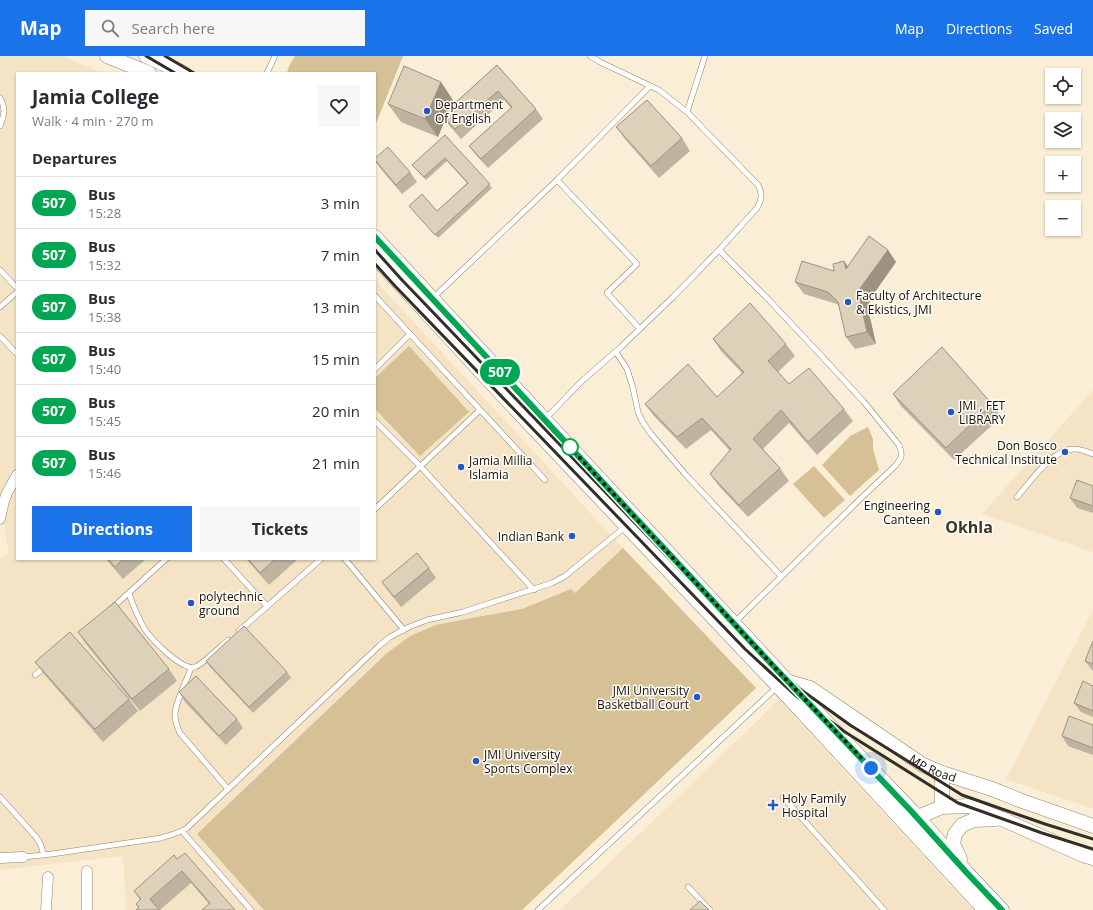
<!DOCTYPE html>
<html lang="en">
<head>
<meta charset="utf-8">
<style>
  :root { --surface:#fff; --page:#f7f7f7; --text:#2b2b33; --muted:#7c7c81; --line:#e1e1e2; --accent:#1a73e8 }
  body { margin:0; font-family:"Open Sans",sans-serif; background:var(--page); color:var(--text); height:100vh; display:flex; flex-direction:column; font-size:15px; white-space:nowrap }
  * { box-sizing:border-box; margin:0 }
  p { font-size:13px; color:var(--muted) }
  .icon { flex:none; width:22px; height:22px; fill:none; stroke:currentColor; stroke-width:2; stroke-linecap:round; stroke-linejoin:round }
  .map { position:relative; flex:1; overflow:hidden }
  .details { position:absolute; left:16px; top:16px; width:360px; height:488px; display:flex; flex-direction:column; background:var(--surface); border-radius:0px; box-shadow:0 1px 3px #0004 }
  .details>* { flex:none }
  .badge { padding:0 8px; border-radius:13px; font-size:14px; line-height:26px }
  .buttons { position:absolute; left:1045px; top:12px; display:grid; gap:8px }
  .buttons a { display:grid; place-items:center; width:36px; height:36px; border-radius:0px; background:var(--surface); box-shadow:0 1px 3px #0004; font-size:20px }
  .you { position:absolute; width:20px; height:20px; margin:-10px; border:3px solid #fff; border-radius:50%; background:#1a73e8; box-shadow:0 0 0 6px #1a73e833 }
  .map>.badge { position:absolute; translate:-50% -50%; box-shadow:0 0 0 2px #fff }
  h2 { padding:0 16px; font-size:15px; line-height:36px }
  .round { display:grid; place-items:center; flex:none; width:42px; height:42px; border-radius:0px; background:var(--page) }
  .overview { display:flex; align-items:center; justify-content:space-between; height:68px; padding:0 16px }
  h1 { font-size:19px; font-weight:700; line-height:30px }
  .action { display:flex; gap:8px; margin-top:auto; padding:8px 16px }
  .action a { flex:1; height:46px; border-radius:0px; background:var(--accent); color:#fff; font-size:16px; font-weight:700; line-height:46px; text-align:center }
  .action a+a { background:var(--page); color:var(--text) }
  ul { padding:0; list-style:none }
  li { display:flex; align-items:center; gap:12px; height:52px; padding:0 16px; border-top:1px solid var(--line) }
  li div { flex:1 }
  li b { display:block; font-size:15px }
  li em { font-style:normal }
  li .badge { min-width:44px; font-weight:700; text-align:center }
  header { display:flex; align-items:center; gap:24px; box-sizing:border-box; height:56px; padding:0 20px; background:var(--accent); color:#fff }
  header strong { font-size:19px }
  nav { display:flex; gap:22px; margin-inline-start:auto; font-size:14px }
  .search { width:280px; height:36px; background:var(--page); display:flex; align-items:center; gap:10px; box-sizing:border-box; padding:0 14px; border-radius:0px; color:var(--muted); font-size:15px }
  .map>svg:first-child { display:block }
  .built { fill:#f4e4c5 }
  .green { fill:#d6c096 }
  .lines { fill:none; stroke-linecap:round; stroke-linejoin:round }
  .service-casing { stroke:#8f836e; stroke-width:6 }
  .minor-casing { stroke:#8f836e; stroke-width:11 }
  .secondary-casing { stroke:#8f836e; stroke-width:15 }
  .service { stroke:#fff; stroke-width:5 }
  .minor { stroke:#fff; stroke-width:10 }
  .secondary { stroke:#fff; stroke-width:14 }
  .rail { stroke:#342f25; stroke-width:3 }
  .wall { fill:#beb4a0 }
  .shaded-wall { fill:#9b9282 }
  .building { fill:#ddd1ba; stroke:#9b9282 }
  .line-casing { stroke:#fff; stroke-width:9 }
  .line { stroke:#00a651; stroke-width:6 }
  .walk { stroke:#151109; stroke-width:4; stroke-dasharray:0 7.2 }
  .poi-dot { fill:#2357c5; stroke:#fffcf8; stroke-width:1.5 }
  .stop-dot { fill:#fff; stroke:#00a651; stroke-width:2 }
  .labels { text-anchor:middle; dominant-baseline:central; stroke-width:3; stroke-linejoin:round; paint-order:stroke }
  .poi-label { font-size:12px; fill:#151109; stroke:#fffcf8; text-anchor:start }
  .street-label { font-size:12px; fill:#151109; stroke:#fffcf8 }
  .district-label { font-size:16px; font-weight:bold; fill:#3f3522; stroke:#fffcf8 }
</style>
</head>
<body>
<header>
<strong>Map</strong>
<div class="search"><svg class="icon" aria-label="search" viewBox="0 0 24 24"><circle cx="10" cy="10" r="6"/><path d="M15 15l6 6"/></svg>Search here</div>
<nav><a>Map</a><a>Directions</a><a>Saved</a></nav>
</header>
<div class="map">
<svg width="1093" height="854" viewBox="0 0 1093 854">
  <rect width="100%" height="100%" fill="#fbeed6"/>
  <g class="built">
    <path d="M0 0H63L102 17H17V503H375V224L623 492 756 632 522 854H126L123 800 0 814V501L9 498 0 446Z"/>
    <path d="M1093 334V496L982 458Z"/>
    <path d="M1093 554V753L1006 723Z"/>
    <path d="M779 644 973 854H560Z"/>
  </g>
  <g class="green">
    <path d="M295 0H403L375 70V17H287L289 10Z"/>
    <path d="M409 290 469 356 420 400 375 353V322Z"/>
    <path d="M868 371 873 383V393L879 414 850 440 822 409 850 380Z"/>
    <path d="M814 410 845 444 824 462 793 428Z"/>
    <path d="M623 492 756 632 522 854H264L197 778 386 598 410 580 436 569 477 561 522 553 571 533 575 537Z"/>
  </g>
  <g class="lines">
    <defs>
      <g id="service">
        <path d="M267 17 275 0"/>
        <path d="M0 42C6 52 4 60 0 70"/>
        <path d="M687 56 705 0"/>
        <path d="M557 124 637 208 607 237 640 273"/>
        <path d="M719 194 767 242 816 294 864 346 899 389C903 399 902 402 895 410L856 447 734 567"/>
        <path d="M0 214 17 232"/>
        <path d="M375 240 410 278 375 313"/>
        <path d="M433 242 557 124 650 30"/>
        <path d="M0 251 17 236"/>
        <path d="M410 278 545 424"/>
        <path d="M0 280 17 298"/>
        <path d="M616 296 627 313 633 332 638 356 642 365 651 378 686 419 781 520"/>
        <path d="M545 363 582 325 622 290 673 241 719 194 757 152C762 144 763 137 758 129L687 56 659 34 600 6 590 0"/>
        <path d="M375 365 421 411 534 534"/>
        <path d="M1017 441C1031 425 1053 392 1075 393 1081 393 1087 396 1093 398"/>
        <path d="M375 453 480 354"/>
        <path d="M224 503 267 550"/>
        <path d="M345 503 404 574"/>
        <path d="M129 538C133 549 138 561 144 572 151 583 182 615 195 611 202 609 222 589 228 584"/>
        <path d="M111 553 166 503"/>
        <path d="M239 575 321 503"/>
        <path d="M191 612C186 626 176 644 175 658 175 665 177 671 180 677L228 733"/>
        <path d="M35 619 45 611"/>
        <path d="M0 741 36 781 40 787 44 799"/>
        <path d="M783 741 884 854"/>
        <path d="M182 775 251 854"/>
        <path d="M23 801 52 798 161 782C171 779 179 777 187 772L379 590 390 581 409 571 427 564 463 556 552 527 565 520 625 471"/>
        <path d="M688 831 710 854"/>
        <path d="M538 854 777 631"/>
      </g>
      <g id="minor">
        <path d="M0 463 4 445 7 437 17 419"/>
        <path d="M0 802 23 801"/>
        <path d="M46 854 48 821"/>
        <path d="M87 854V815"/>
      </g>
      <g id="secondary">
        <path d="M107 0 149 17"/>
        <path d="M146 0 184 17"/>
        <path d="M375 181 788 626 913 756 966 816 1002 854"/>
        <path d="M375 201 507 344 778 630 985 854"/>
        <path id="s1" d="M789 626 810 632 923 709 942 717 992 733 1022 745 1093 770"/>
        <path d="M942 751V717"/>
        <path d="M912 767 918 761 942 751 969 750 1002 763 1083 799 1093 802"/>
        <path d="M960 803 953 788 955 778 962 769 974 764 996 763"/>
      </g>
    </defs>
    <use href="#service" class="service-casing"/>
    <use href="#minor" class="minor-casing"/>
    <use href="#secondary" class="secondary-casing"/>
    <use href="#service" class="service"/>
    <use href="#minor" class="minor"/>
    <use href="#secondary" class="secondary"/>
    <g class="rail">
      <path d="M146 0 175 17"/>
      <path d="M165 0 194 17"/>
      <path d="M375 194 402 224 751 588 800 633 850 669 962 739 1045 768 1093 783"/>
      <path d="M375 208 395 230 745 593 795 639 845 676 958 747 1042 777 1093 793"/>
    </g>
  </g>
  <g class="wall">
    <path d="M497 9 536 53 543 63 488 112 476 99 469 90 511 52 504 44 461 83 448 68 445 63 438 81 401 66 388 48 453 44 450 51Z"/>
    <path d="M616 71 682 82 690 95 659 122 625 83Z"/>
    <path d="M445 79 492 132 438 182 409 150 437 155 467 127 447 105 426 124 412 109Z"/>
    <path d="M375 105 410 116 417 126 402 138 380 112Z"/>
    <path d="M888 194 896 206 870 243 868 253 876 288 855 293 846 281 839 250 837 248 804 238 795 226 848 211Z"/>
    <path d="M713 283 786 288 795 300 778 316 789 328 844 353 853 365 817 399 789 367 763 393 780 412 789 425 748 461 719 430 710 418 730 395 711 374 686 393 654 360 645 348 717 341 742 317 721 295Z"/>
    <path d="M893 338 992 348 1001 361 954 404 901 350Z"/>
    <path d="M1093 430V457L1077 452 1070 442Z"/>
    <path d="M106 503H146L123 523Z"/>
    <path d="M246 503H298L269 529Z"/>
    <path d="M429 512 436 522 401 551 389 536 382 526Z"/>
    <path d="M78 576 169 613 177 625 140 655 86 588Z"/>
    <path d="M1093 585V615L1092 614 1085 605Z"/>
    <path d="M206 605 287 616 291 622 253 657 210 611Z"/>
    <path d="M35 606 129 643 138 655 103 686 44 618Z"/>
    <path d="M1093 630V661L1081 656 1074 647Z"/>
    <path d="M179 636 237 663 243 672 226 689 185 646Z"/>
    <path d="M1093 669V699L1068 690 1062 680Z"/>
    <path d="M177 803 235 854 209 848 191 827 160 854H137L138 852 136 848 140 844 134 835Z"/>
  </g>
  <g class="shaded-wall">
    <path d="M441 26 453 44 445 63 442 59 445 64 438 81 425 63Z"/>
    <path d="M888 194 896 206 870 243 868 253 876 288 867 276 859 240 861 231Z"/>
    <path d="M844 205 853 217 846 213Z"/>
  </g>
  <g class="building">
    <path d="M497 9 536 53 481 103 469 90 512 51 498 35 455 73 442 59Z"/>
    <path d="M404 10 441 26 425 63 388 48Z"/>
    <path d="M647 44 682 82 651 110 616 71Z"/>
    <path d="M445 79 490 128 435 179 409 150 422 138 437 155 468 127 445 102 424 121 412 109Z"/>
    <path d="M388 91 410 116 396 129 375 104V102Z"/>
    <path d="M869 180 888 194 861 231 859 240 867 276 846 281 838 246 828 236 795 226 802 205 834 215 833 208 844 205 846 213Z"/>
    <path d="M750 247 786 288 768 305 789 328 809 312 844 353 808 386 781 354 753 383 780 412 739 449 710 418 731 393 702 362 677 381 645 348 688 308 717 341 744 316 713 283Z"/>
    <path d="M942 291 992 348 946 392 893 338Z"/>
    <path d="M1077 424 1093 430V450L1070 442Z"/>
    <path d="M417 497 429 512 394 541 382 526Z"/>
    <path d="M108 503H123L115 511Z"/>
    <path d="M248 503H275L260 517Z"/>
    <path d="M115 546 169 613 132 643 78 576Z"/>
    <path d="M244 570 287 616 249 651 206 605Z"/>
    <path d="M70 576 129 643 95 673 35 606Z"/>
    <path d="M1093 585V608L1085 605Z"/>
    <path d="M196 620 237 663 219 680 179 636Z"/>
    <path d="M1083 625 1093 630V655L1074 647Z"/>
    <path d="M1069 660 1093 669V692L1062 680Z"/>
    <path d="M185 797 235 854H202L210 847 182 815 150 843 159 854H136L139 851 136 848 141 843 134 835 174 799 177 803Z"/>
    <path d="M700 845 709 854H690Z"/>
  </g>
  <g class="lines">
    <defs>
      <path id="line" d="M375 181 777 614 912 756 966 816 1002 854"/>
    </defs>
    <use href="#line" class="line-casing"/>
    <use href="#line" class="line"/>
    <path class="walk" d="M570 391 565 386 777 614 871 712"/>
  </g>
  <g class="poi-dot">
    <circle cx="427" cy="55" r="4"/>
    <circle cx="848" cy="246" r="4"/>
    <circle cx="951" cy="356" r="4"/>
    <circle cx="1065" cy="396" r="4"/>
    <circle cx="461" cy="411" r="4"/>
    <circle cx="938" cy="456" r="4"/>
    <circle cx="572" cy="480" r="4"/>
    <circle cx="191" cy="547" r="4"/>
    <circle cx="697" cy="641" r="4"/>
    <circle cx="476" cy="705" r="4"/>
    <path d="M771 743h4v4h4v4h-4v4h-4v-4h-4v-4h4z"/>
  </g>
  <circle class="stop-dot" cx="570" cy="391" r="8"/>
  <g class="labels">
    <g class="poi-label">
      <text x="435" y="48">Department<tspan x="435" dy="14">Of English</tspan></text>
      <text x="856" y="239">Faculty of Architecture<tspan x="856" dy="14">&amp; Ekistics, JMI</tspan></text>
      <text x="959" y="349">JMI , FET<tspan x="959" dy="14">LIBRARY</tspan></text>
      <text x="1057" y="389" text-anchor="end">Don Bosco<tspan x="1057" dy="14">Technical Institute</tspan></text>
      <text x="469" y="404">Jamia Millia<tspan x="469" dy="14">Islamia</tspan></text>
      <text x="930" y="449" text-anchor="end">Engineering<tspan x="930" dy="14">Canteen</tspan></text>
      <text x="564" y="480" text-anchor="end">Indian Bank</text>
      <text x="199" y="540">polytechnic<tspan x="199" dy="14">ground</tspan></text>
      <text x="689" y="634" text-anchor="end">JMI University<tspan x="689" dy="14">Basketball Court</tspan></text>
      <text x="484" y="698">JMI University<tspan x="484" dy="14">Sports Complex</tspan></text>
      <text x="782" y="742">Holy Family<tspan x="782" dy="14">Hospital</tspan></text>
    </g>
    <g class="street-label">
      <text stroke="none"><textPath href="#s1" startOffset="169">MP Road</textPath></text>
    </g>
    <g class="district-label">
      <text x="969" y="471">Okhla</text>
    </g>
  </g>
</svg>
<div class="buttons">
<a><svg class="icon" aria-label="locate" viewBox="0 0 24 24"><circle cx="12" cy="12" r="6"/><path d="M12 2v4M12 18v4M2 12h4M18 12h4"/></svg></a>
<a><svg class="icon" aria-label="layers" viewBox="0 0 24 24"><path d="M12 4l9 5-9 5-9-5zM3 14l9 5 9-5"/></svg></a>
<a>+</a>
<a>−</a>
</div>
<div class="you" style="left:871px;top:712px"></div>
<b class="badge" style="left:500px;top:316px;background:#00a651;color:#fff">507</b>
<section class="details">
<div class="overview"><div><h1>Jamia College</h1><p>Walk · 4 min · 270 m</p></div><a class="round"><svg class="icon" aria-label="heart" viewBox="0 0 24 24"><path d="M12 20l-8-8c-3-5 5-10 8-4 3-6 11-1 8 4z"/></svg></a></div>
<h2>Departures</h2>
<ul>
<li><span class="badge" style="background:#00a651;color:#fff">507</span><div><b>Bus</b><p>15:28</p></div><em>3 min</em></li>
<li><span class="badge" style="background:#00a651;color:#fff">507</span><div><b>Bus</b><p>15:32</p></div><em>7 min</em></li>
<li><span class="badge" style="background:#00a651;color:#fff">507</span><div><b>Bus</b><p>15:38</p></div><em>13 min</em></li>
<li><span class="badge" style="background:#00a651;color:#fff">507</span><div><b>Bus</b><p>15:40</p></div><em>15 min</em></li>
<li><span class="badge" style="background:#00a651;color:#fff">507</span><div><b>Bus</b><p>15:45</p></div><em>20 min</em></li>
<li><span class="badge" style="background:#00a651;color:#fff">507</span><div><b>Bus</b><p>15:46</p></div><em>21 min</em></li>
</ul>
<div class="action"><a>Directions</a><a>Tickets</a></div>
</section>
</div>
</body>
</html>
